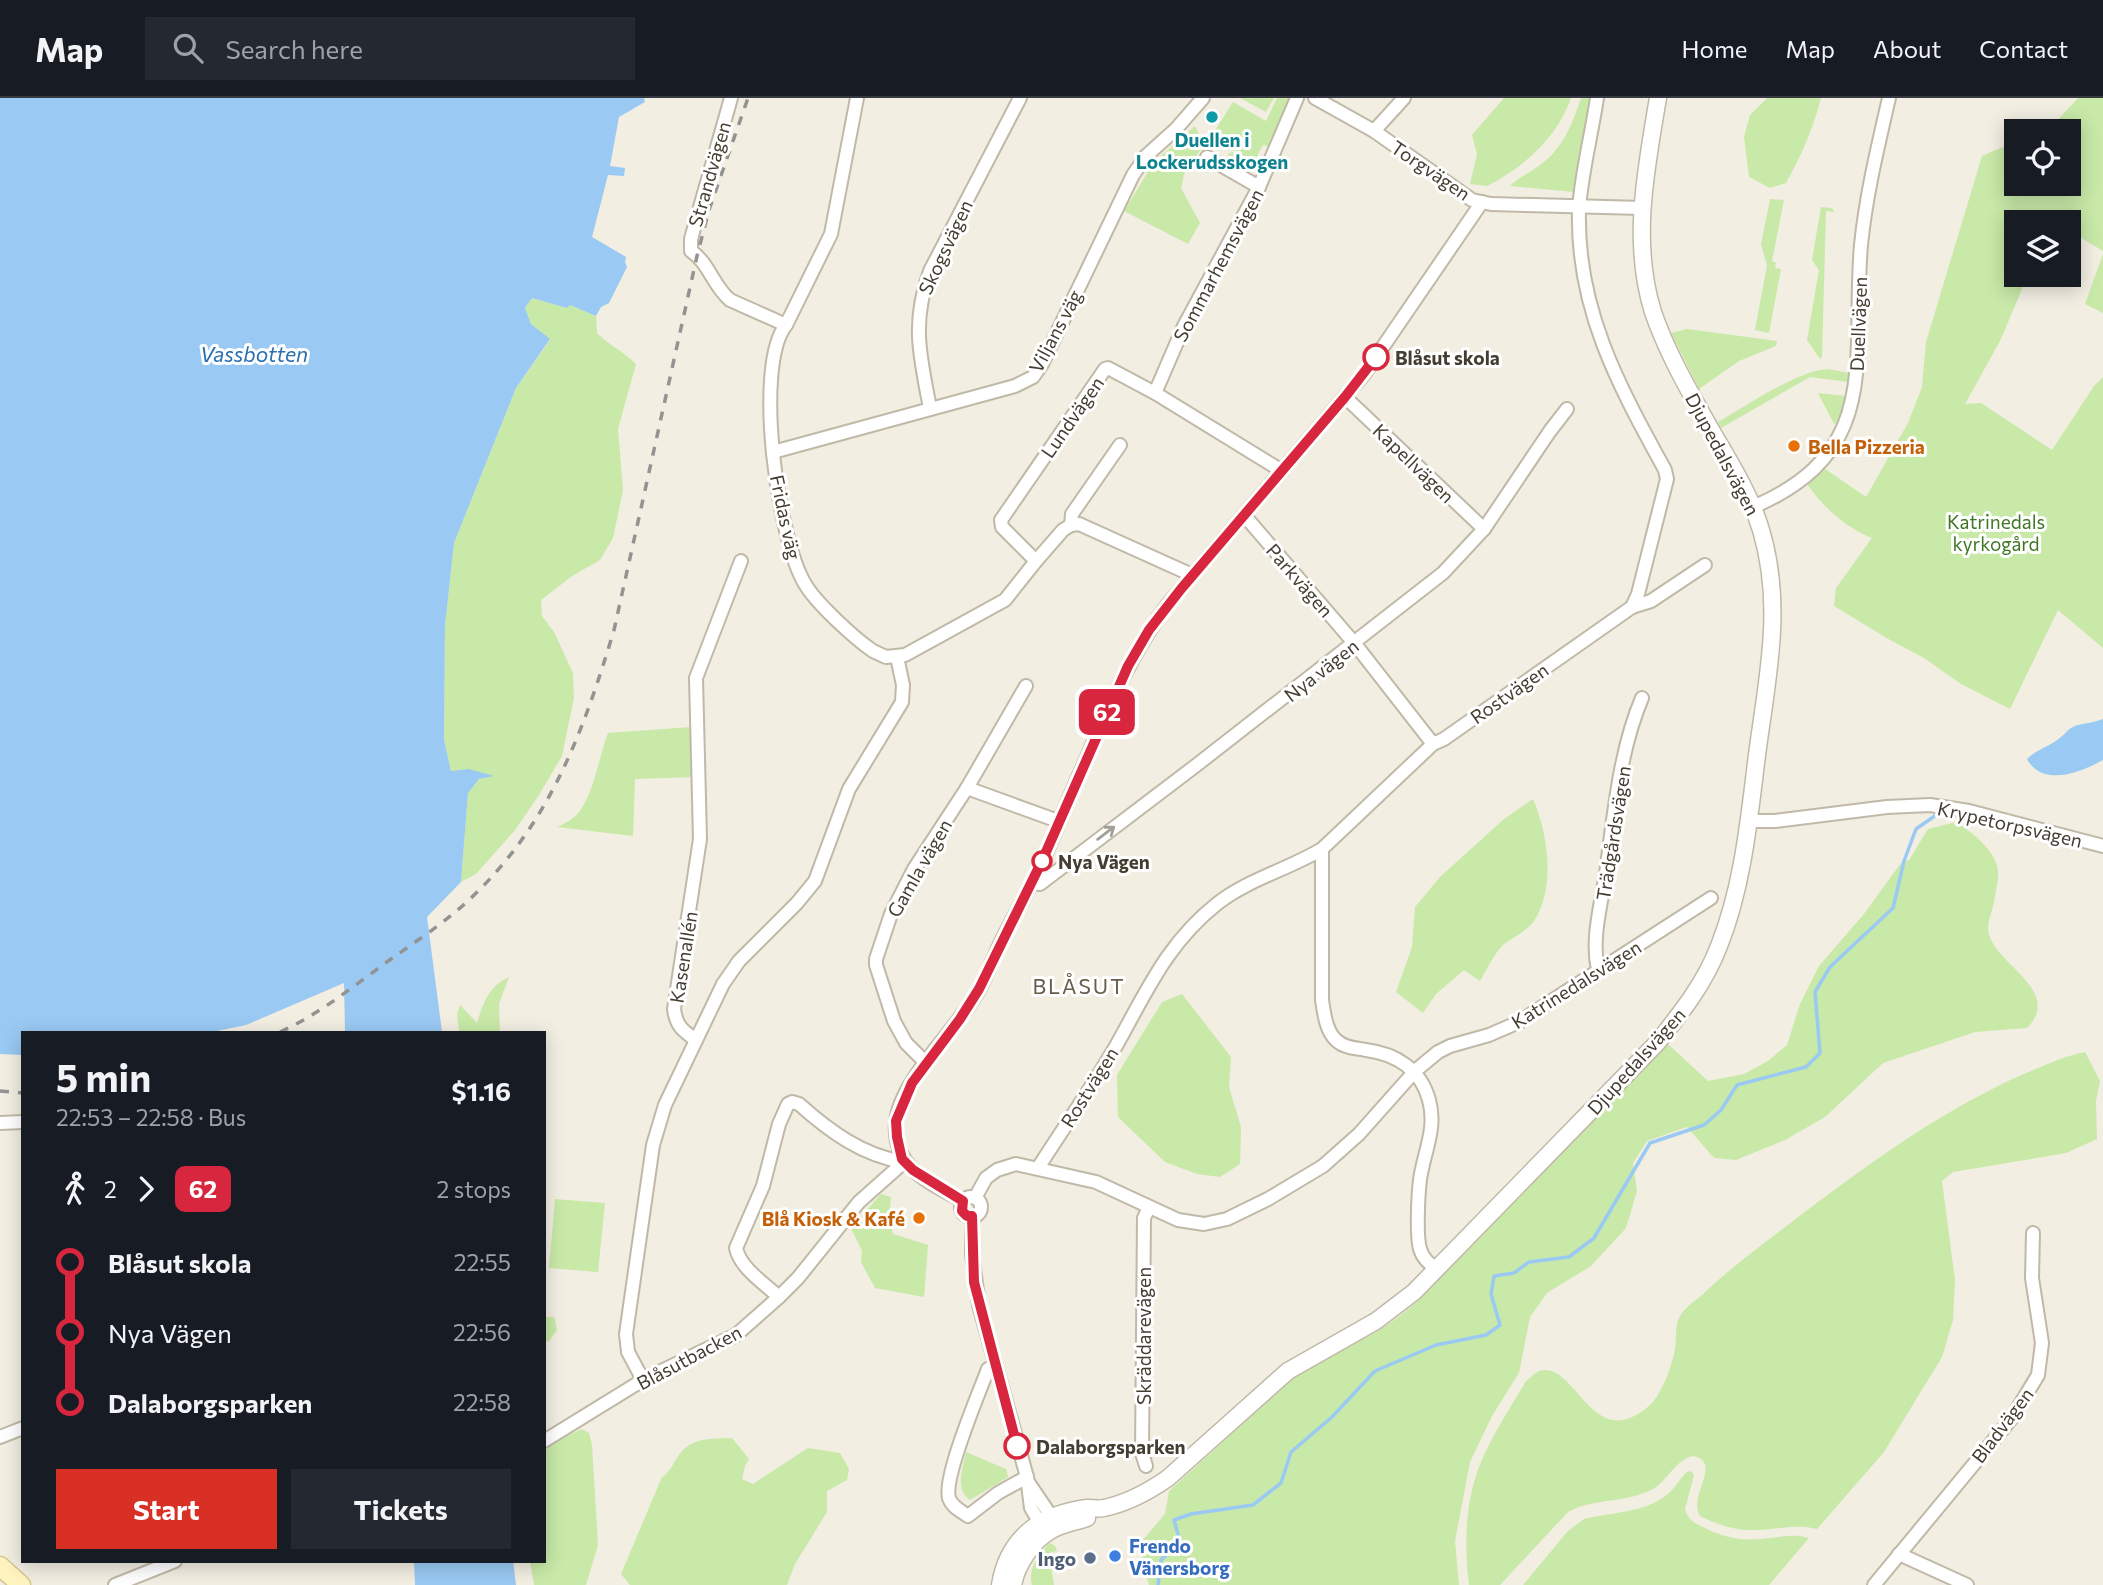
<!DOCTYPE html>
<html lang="en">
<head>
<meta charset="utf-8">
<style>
  :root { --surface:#171b24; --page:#242831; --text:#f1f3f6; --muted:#9ea1a6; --line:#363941; --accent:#d93025 }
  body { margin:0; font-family:Commissioner,sans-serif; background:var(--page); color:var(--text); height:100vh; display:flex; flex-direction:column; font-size:26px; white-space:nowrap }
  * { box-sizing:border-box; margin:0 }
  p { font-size:23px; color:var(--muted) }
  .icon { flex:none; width:38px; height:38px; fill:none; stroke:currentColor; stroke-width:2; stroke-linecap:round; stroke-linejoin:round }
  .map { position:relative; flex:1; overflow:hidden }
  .details { position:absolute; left:21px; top:933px; width:525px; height:532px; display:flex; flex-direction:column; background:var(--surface); border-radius:0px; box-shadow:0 4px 18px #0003 }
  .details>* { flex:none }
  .badge { padding:0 14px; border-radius:10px; font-size:24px; line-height:46px }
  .fabs { position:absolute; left:2004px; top:21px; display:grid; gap:14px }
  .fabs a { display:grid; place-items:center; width:77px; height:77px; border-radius:0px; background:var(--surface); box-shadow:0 4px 18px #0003; font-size:35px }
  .map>.badge { position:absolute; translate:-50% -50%; box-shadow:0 0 0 4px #fff }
  .legs { display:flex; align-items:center; gap:10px; height:77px; padding:0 35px; font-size:23px }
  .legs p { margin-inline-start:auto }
  .overview { display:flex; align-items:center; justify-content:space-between; height:119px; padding:0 35px }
  h1 { font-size:38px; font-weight:700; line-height:52px }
  .primary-button { display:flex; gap:14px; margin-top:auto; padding:14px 35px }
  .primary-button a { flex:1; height:80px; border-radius:0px; background:var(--accent); color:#fff; font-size:28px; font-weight:700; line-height:80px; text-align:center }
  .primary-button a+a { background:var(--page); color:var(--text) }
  ul { padding:0 35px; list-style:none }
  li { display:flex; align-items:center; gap:24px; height:70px; font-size:26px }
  li i { display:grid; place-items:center; width:10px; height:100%; margin:0 9px; background:currentColor }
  li i::after { content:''; width:18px; height:18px; margin:-9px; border:5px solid; border-radius:50%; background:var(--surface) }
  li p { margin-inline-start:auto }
  li:first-child i { background:linear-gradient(#0000 50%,currentColor 0) }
  li:last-child i { background:linear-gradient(currentColor 50%,#0000 0) }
  header { display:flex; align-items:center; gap:42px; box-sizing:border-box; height:98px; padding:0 35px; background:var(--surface); border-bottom:2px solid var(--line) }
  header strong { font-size:33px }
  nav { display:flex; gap:38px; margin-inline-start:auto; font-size:24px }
  .search { width:490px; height:63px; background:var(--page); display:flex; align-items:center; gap:18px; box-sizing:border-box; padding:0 24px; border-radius:0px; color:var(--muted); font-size:26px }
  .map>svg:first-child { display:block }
  .green { fill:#c8e9a8 }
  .water { fill:#9ac9f3 }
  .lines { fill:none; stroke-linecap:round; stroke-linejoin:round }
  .stream { stroke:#9ac9f3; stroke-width:3.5 }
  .minor-casing { stroke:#c1b9a7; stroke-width:16 }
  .tertiary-casing { stroke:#c1b9a7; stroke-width:19 }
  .secondary-casing { stroke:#d4c68f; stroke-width:21 }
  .minor { stroke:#fff; stroke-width:12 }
  .tertiary { stroke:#fff; stroke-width:16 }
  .secondary { stroke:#fff3bf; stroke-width:18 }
  .rail { stroke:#939393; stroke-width:3.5; stroke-dasharray:9 9; stroke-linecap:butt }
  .oneway { stroke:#a29e98 }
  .line-1-casing { stroke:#fff; stroke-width:16 }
  .line-1 { stroke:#d7263d; stroke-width:10 }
  .culture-dot { fill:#0f9aa8; stroke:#fff; stroke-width:2.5 }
  .stop-1-dot { fill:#fff; stroke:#d7263d; stroke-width:3.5 }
  .food-dot { fill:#e8710a; stroke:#fff; stroke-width:2.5 }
  .shop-dot { fill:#3f7fe0; stroke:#fff; stroke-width:2.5 }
  .service-dot { fill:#5c6f8a; stroke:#fff; stroke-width:2.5 }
  .labels { text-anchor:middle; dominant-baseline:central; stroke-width:6; stroke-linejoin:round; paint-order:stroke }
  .culture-label { font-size:19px; font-weight:bold; fill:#0d838f; stroke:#fff }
  .street-label { font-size:19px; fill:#443e32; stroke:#fff }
  .stop-label { font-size:19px; font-weight:bold; fill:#443e32; stroke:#fff; text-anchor:start }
  .food-label { font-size:19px; font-weight:bold; fill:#c56008; stroke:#fff; text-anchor:start }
  .park-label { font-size:19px; fill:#3e7724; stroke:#fff }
  .shop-label { font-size:19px; font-weight:bold; fill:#366cbe; stroke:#fff; text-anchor:start }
  .service-label { font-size:19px; font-weight:bold; fill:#4e5e75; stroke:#fff; text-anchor:end }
  .water-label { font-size:21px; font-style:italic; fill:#2870b3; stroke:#fff }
  .neighbourhood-label { font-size:21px; letter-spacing:2px; fill:#675d49; stroke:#fff }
</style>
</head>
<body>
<header>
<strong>Map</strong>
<div class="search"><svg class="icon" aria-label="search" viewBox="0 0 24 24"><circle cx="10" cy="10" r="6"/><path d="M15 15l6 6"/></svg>Search here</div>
<nav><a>Home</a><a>Map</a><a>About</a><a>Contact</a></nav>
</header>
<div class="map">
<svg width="2103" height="1487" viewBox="0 0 2103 1487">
  <rect width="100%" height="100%" fill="#f2eee2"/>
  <g class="green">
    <path d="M1240 0H1274L1266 14Z"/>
    <path d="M1277 0H1288V5L1270 49 1263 47 1249 73 1227 63 1229 55 1242 53 1228 52 1208 44 1233 4 1266 23Z"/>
    <path d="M1504 0H1571C1557 40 1524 69 1487 88L1470 86 1477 56 1472 37Z"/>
    <path d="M1581 0H1591L1574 94 1510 88C1518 80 1528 76 1537 69 1562 53 1572 27 1581 0Z"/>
    <path d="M1767 0H1821C1813 31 1801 58 1786 85L1770 90 1749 79 1744 39 1750 17Z"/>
    <path d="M2078 0H2103V153L2075 136 2069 141 2068 124H2016V177H2028L2000 243 1965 306 1981 305 2052 352 2094 288 2103 279V550L2058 512 2010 611 1961 586 1924 560 1890 542 1834 508 1836 490 1872 440C1845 429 1824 410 1807 386L1818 366 1866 399 1908 325 1922 289 1926 244 1982 58 2016 43V86H2068V33H2036L2055 25Z"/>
    <path d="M1195 28 1204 47 1185 73 1181 90 1200 125 1188 146 1124 113 1154 64Z"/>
    <path d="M1770 101 1784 102 1772 163 1776 165 1775 170 1781 171 1769 235 1755 232 1767 167 1761 146Z"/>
    <path d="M1821 109 1832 110 1834 114 1826 113 1822 259 1820 261 1807 242 1819 172 1812 162Z"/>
    <path d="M2103 156V215L2085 206Z"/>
    <path d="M532 200 567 210 570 207 596 218 597 235C609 247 624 254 636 266L618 331 623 392 613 440 600 462 572 478 541 502 542 518 554 534 573 575 574 600 562 658 539 697 515 732 476 776 461 784 468 695 479 681 492 678 451 673 444 642 445 528 454 445 516 290 550 242 531 226 525 210Z"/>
    <path d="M1687 231 1777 243 1776 248 1739 263 1699 291 1671 235Z"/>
    <path d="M1828 271 1850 275 1849 284 1810 279 1721 330 1718 324C1747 308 1796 273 1828 271Z"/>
    <path d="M1818 295 1846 298 1847 302 1838 325 1834 326Z"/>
    <path d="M691 629 696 679 635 681 633 738 557 729C566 725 574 721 580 713 594 693 599 659 608 635Z"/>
    <path d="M1533 701C1548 736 1556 789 1534 823 1527 833 1513 839 1504 846 1494 855 1487 872 1480 883L1464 872 1436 896 1423 915 1396 894 1412 849 1415 809 1440 779 1504 721Z"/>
    <path d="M1956 724C1972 734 1995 752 1998 772 1999 782 1995 795 1994 805 1992 813 1988 823 1988 831 1990 865 2065 891 2027 930L1975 934 1883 965 1825 1019 1785 1042 1736 1062 1714 1060 1687 1029 1647 1043 1633 1065 1637 1093 1626 1130 1591 1168 1547 1195 1530 1219 1519 1275 1492 1318 1470 1364 1455 1443 1459 1487H1149L1143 1467V1442L1165 1416 1169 1393 1293 1280C1317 1262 1343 1252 1369 1238 1387 1228 1403 1216 1418 1203L1668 946 1708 983 1744 976 1768 963 1787 947 1800 906 1819 868 1864 816 1901 765 1909 762 1928 731Z"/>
    <path d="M509 879 499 906 500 934H459L457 916 460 907 477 925C484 904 488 889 509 879Z"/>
    <path d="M1182 896 1231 959 1229 989 1241 1029 1240 1066 1220 1079 1197 1076 1165 1064 1118 1019 1117 977 1162 904Z"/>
    <path d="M2085 954 2100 983 2096 1003 2097 1041 2066 1055 1953 1074 1942 1083 1955 1182 1953 1222 1942 1259 1884 1354 1817 1431C1794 1425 1772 1433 1749 1432 1732 1432 1715 1425 1700 1418 1689 1399 1715 1373 1702 1362 1686 1347 1668 1381 1656 1389 1630 1406 1595 1399 1568 1414L1500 1487H1469C1464 1448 1465 1406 1479 1369 1491 1339 1510 1310 1526 1283 1530 1280 1535 1275 1539 1273 1576 1261 1591 1358 1649 1308 1661 1298 1673 1266 1675 1251 1677 1239 1674 1225 1682 1215 1687 1208 1696 1202 1702 1197 1724 1176 1747 1158 1772 1139 1851 1079 1934 1015 2026 975 2046 967 2064 958 2085 954Z"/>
    <path d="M881 1096 891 1099 889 1122 893 1136 928 1147 924 1199 875 1190 861 1164 862 1153 851 1130Z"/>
    <path d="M555 1101 605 1105 598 1174 549 1170Z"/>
    <path d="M544 1219H554L557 1232 549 1243 544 1244Z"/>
    <path d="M582 1331 589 1335 592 1347 598 1447 586 1487H534L530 1463H544V1349Z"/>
    <path d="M732 1340 749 1361 745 1368 742 1381 753 1386 808 1350 840 1355 849 1371 847 1382 827 1393V1414L795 1466 787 1487H630L621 1476 662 1379C673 1372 674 1361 683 1352 696 1339 715 1341 732 1340Z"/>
    <path d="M966 1354 1006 1371 1008 1379 970 1402C954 1390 963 1371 966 1354Z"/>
    <path d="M1691 1373 1694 1377 1685 1411C1688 1421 1693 1425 1703 1429 1721 1439 1740 1443 1761 1441 1777 1440 1793 1435 1809 1440L1769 1487H1523L1568 1433 1584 1421C1612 1414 1647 1415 1669 1395 1676 1389 1680 1380 1687 1374Z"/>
    <path d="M1050 1445 1055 1448 1057 1453 1049 1455 1054 1487H1032C1028 1470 1038 1456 1050 1445Z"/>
  </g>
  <g class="water">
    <path d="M0 0H644L645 4 619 19 610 68 625 70 624 78 608 77 592 139 626 159 625 164 627 169 609 205 601 209 596 218 570 207 567 210 532 200 525 210 531 226 550 241 516 290 454 445 445 528 444 642 451 673 469 671 494 678 479 681 468 695 461 784 427 819 442 934H345L344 885 246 927 212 934H23V957L0 956Z"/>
    <path d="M2103 621V662L2101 663C2080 675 2042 689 2027 661 2037 651 2051 648 2061 639 2066 635 2069 630 2075 628 2084 625 2093 625 2103 621Z"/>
    <path d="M414 1463H513L516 1487H415Z"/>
  </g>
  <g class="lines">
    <path class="stream" d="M1158 1487 1161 1462 1180 1444 1174 1422 1191 1416 1253 1407 1281 1385 1291 1354 1332 1319 1375 1273 1436 1247 1486 1237 1500 1227 1491 1196 1494 1178 1514 1175 1529 1164 1569 1159 1594 1140 1650 1045 1704 1027 1721 1012 1737 987 1806 969 1820 955 1815 894 1830 869 1893 810 1904 763 1916 731 1939 715"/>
    <defs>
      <g id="minor">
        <path d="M731 0 691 141V153C709 165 713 188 730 202L786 227"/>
        <path d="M857 0 831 136 786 227C753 268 778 442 805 486 816 505 854 540 873 553L886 559 905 557 1005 502 1036 463 1063 432 1071 427 1072 416 1120 347"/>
        <path d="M1315 0 1374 33 1472 102 1491 106 1642 110"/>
        <path d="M1374 33 1404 0"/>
        <path d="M1207 59 1259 89"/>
        <path d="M1155 295 1184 228 1259 89 1297 0"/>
        <path d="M1345 299 1484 431"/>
        <path d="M930 310C920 258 911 225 930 173L1020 0"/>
        <path d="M773 354 1015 288 1033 279 1042 266 1133 77 1146 58 1176 31 1203 0"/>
        <path d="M1753 409C1884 353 1851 262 1861 147 1866 97 1878 48 1889 0"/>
        <path d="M1244 417 1355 546 1433 646"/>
        <path d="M1071 427 1079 426 1192 477"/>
        <path d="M1036 463 1002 429 1001 422 1105 271 1108 270 1155 295 1282 373"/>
        <path d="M1632 509 1651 503 1705 467"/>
        <path d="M967 690 1026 588"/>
        <path d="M1749 723H1775L1887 709 1930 707 1969 713 2103 748"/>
        <path d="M1322 751V902C1324 915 1326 933 1336 942 1344 950 1356 950 1366 952 1397 956 1421 972 1429 1002 1436 1027 1427 1047 1422 1071 1418 1086 1416 1137 1420 1151 1423 1161 1430 1166 1437 1172"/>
        <path d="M1032 785 1040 786 1194 669 1443 475 1484 431 1550 333 1567 311"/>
        <path d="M1598 872C1591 841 1601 807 1606 775 1614 718 1619 654 1642 600"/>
        <path d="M696 942C683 933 676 928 674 911L700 741 696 580 741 463"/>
        <path d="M926 965 906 945 894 923 876 867V861L891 816 914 771 967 690 1058 723"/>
        <path d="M0 1025 23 1024"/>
        <path d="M1038 1070C1064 1029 1092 990 1116 948 1147 893 1167 845 1218 805 1249 781 1289 771 1322 751L1433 646 1444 641 1632 509 1638 496 1667 381 1665 372C1619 288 1576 211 1579 111 1581 78 1592 34 1597 0"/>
        <circle cx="971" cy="1109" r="10"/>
        <path d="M975 1100 986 1080 997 1072 1016 1066 1096 1084 1178 1122 1204 1126 1227 1121 1268 1101 1323 1068 1359 1036 1415 973 1438 954 1450 948 1489 937 1519 924 1711 800"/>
        <path d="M963 1103C929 1084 892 1070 896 1024 900 981 959 930 980 890 988 875 994 858 1002 842 1014 818 1027 795 1039 771 1055 736 1069 699 1085 664 1109 608 1132 553 1169 505L1365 275 1482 104"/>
        <path d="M972 1118V1156L979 1207 1027 1379 1031 1410 1040 1425 1048 1430"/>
        <path d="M779 1199C765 1186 740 1170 736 1150L763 1088 779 1026 788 1006 792 1004 799 1006C829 1033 863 1058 904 1064"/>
        <path d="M996 1267 988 1271C979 1295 943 1379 949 1400 952 1409 961 1413 968 1418L998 1395 1027 1379"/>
        <path d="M643 1282 628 1254 626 1236 653 1047 665 1007 723 886 739 863 797 805 815 783 849 691 902 604 903 587 897 559"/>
        <path d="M0 1339 23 1330"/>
        <path d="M544 1343 643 1282 736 1237 779 1199 798 1180 859 1104 904 1064"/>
        <path d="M1146 1368 1142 1355 1144 1120 1149 1109"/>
        <path d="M1028 1384 1047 1412 1051 1428"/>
        <path d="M1899 1456 1967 1487"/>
        <path d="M115 1487 175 1463"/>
        <path d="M1874 1487 2012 1320 2038 1277 2042 1245 2032 1180 2033 1135"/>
      </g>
      <g id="tertiary">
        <path d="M1000 1487C1008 1439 1041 1416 1087 1410 1093 1410 1098 1411 1104 1410 1128 1405 1148 1394 1168 1380L1288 1273 1376 1223 1414 1194 1657 945C1681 915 1705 885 1719 848 1743 788 1749 721 1757 657 1767 580 1784 509 1761 432 1748 389 1722 353 1701 314 1683 282 1665 249 1653 214 1631 144 1646 71 1658 0"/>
        <path d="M1013 1487C1017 1466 1032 1444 1050 1433 1061 1426 1076 1424 1087 1420"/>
      </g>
      <path id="secondary" d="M0 1468 21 1487"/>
    </defs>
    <use href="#minor" class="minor-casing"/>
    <use href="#tertiary" class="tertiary-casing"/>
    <use href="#secondary" class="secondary-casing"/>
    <use href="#minor" class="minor"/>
    <use href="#tertiary" class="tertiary"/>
    <use href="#secondary" class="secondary"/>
    <g class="rail">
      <path d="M280 934C320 916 355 887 391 861 418 842 447 823 471 800 550 725 583 635 614 532L697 158 709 112 748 0"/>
      <path d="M0 993 23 995"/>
    </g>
  </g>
  <defs><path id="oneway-shaft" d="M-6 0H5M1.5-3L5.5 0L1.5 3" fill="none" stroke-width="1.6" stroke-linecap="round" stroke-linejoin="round" transform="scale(1.75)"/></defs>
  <use class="oneway" href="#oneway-shaft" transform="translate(1106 735) rotate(-37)"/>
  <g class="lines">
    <defs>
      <path id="line-1" d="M1017 1348 974 1184 972 1118H967L962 1113 963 1103 913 1072 902 1061 897 1039 896 1023 912 985 960 921 979 891 1042 763 1128 568 1149 532 1181 491 1345 299 1376 259"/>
    </defs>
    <use href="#line-1" class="line-1-casing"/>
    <use href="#line-1" class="line-1"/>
  </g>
  <circle class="culture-dot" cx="1212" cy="19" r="7"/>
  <g class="stop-1-dot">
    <circle cx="1376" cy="259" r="12"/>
    <circle cx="1042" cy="763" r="9"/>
    <circle cx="1017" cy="1348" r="12"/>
  </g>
  <g class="food-dot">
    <circle cx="1794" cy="348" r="7"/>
    <circle cx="919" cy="1120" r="7"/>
  </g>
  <circle class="shop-dot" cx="1115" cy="1458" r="7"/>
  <circle class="service-dot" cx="1090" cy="1460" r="7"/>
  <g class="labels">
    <g class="culture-label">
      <text x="1212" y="41">Duellen i<tspan x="1212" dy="22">Lockerudsskogen</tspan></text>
    </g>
    <g class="street-label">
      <text transform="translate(1431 72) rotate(34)">Torgvägen</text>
      <text transform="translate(709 76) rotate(-74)">Strandvägen</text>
      <text transform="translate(945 149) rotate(-65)">Skogsvägen</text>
      <text transform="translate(1218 167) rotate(-62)">Sommarhemsvägen</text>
      <text transform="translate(1858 226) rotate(-88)">Duellvägen</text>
      <text transform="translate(1055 233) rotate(-62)">Viljans väg</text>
      <text transform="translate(1072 319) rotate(-55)">Lundvägen</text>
      <text transform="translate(1723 356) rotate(62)">Djupedalsvägen</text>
      <text transform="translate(1414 365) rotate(44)">Kapellvägen</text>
      <text transform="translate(786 419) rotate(78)">Fridas väg</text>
      <text transform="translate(1300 482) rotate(49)">Parkvägen</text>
      <text transform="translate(1321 572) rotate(-38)">Nya vägen</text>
      <text transform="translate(1509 595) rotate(-35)">Rostvägen</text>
      <text transform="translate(2010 726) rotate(13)">Krypetorpsvägen</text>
      <text transform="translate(1613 735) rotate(-81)">Trädgårdsvägen</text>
      <text transform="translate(919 770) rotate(-60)">Gamla vägen</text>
      <text transform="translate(683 859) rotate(-81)">Kasenallén</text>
      <text transform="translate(1576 886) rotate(-32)">Katrinedalsvägen</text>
      <text transform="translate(1636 963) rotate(-48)">Djupedalsvägen</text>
      <text transform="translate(1089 989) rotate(-58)">Rostvägen</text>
      <text transform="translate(1143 1238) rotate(-90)">Skräddarevägen</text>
      <text transform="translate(689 1259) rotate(-28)">Blåsutbacken</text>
      <text transform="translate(2002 1327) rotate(-53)">Bladvägen</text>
    </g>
    <g class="stop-label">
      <text x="1395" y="259">Blåsut skola</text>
      <text x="1058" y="763">Nya Vägen</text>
      <text x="1036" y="1348">Dalaborgsparken</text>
    </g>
    <g class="food-label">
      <text x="1808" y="348">Bella Pizzeria</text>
      <text x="905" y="1120" text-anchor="end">Blå Kiosk &amp; Kafé</text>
    </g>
    <g class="park-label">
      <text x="1996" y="423">Katrinedals<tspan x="1996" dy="22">kyrkogård</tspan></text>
    </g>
    <g class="shop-label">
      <text x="1129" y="1447">Frendo<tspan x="1129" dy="22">Vänersborg</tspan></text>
    </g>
    <g class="service-label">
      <text x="1076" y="1460">Ingo</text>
    </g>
    <g class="water-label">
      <text x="254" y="255">Vassbotten</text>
    </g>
    <g class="neighbourhood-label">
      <text x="1079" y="887">BLÅSUT</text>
    </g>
  </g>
</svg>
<div class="fabs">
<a><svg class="icon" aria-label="locate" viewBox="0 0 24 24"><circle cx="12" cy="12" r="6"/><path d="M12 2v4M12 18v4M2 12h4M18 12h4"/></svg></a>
<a><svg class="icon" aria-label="layers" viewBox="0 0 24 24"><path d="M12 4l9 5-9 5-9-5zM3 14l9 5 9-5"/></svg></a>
</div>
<b class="badge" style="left:1107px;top:614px;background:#d7263d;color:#fff">62</b>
<section class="details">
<div class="overview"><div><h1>5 min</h1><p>22:53 – 22:58 · Bus</p></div><b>$1.16</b></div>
<div class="legs"><svg class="icon" aria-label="walk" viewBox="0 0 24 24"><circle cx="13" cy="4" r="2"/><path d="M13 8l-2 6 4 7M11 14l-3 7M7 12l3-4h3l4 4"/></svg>2<svg class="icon" aria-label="forward" viewBox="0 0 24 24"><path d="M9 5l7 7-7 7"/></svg><b class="badge" style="background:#d7263d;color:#fff">62</b><p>2 stops</p></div>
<ul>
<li><i style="color:#d7263d"></i><b>Blåsut skola</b><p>22:55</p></li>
<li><i style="color:#d7263d"></i><span>Nya Vägen</span><p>22:56</p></li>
<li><i style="color:#d7263d"></i><b>Dalaborgsparken</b><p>22:58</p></li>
</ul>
<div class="primary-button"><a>Start</a><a>Tickets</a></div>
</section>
</div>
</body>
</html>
